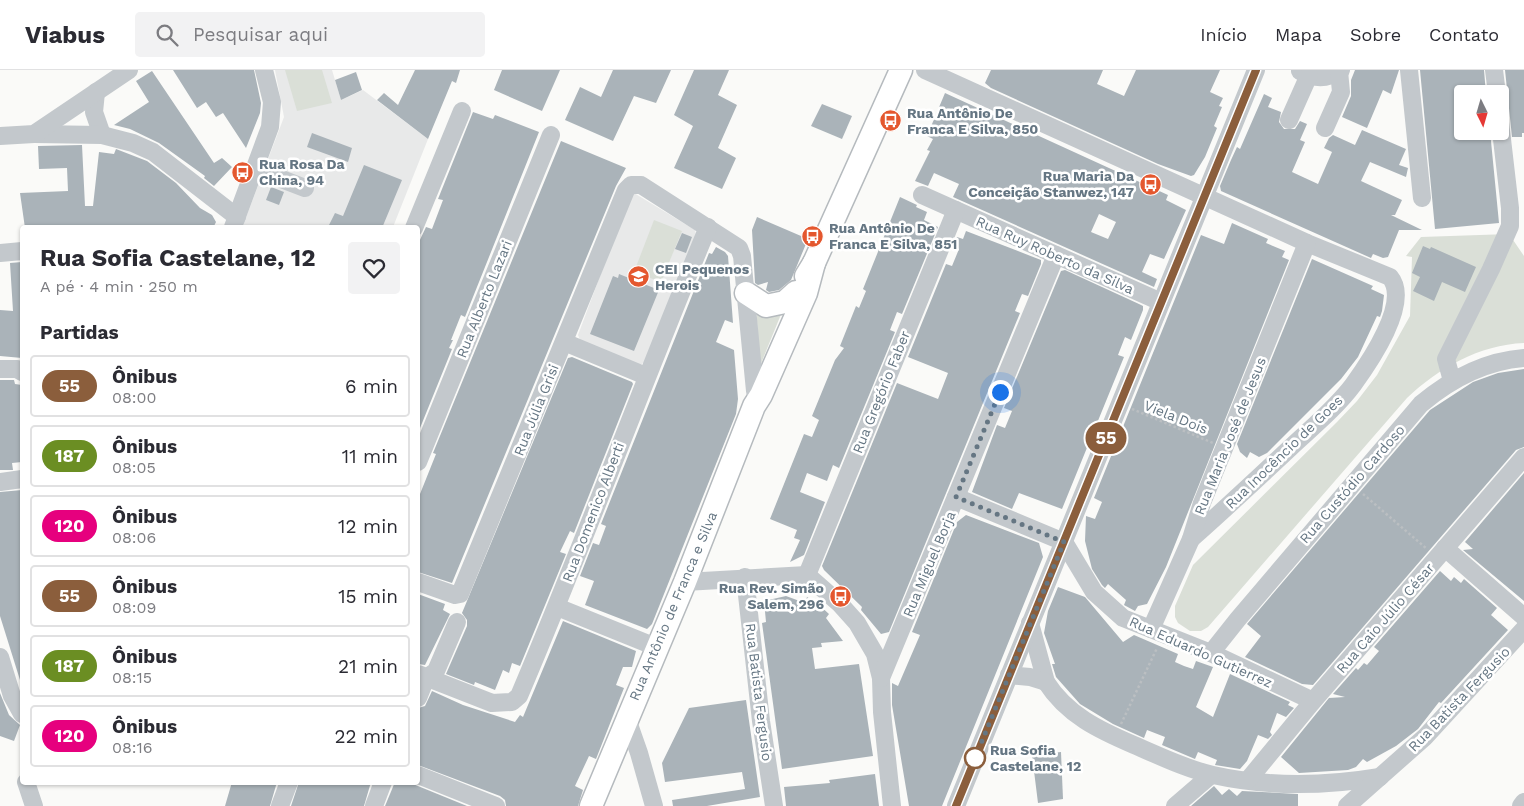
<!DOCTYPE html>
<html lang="pt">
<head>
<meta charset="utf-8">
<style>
  :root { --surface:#fff; --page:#f2f2f3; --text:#2b2b33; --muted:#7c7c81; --line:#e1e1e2 }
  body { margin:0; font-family:"Work Sans",sans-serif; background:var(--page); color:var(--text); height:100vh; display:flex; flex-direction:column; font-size:19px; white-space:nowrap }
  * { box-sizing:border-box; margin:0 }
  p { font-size:16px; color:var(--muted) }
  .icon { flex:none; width:28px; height:28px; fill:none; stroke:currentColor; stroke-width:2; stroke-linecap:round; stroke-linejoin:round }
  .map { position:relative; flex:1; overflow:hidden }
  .sheet { position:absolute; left:20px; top:155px; width:400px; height:560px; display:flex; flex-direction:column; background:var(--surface); border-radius:5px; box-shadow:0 1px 4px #0004 }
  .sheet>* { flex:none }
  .badge { padding:0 10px; border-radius:16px; font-size:18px; line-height:32px }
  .needle { width:32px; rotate:175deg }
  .fabs { position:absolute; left:1454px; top:15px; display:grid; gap:10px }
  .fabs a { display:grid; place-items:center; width:55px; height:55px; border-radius:5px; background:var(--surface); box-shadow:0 1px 4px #0004; font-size:25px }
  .you { position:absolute; width:25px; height:25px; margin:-12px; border:4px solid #fff; border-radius:50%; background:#1a73e8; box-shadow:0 0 0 8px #1a73e833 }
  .map>.badge { position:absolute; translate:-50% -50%; box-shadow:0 0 0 2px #fff }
  h2 { padding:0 20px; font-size:19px; line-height:45px }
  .round { display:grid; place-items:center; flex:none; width:52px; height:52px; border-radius:5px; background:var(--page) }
  .headline { display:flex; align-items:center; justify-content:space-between; height:85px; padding:0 20px }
  h1 { font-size:24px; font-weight:700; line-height:38px }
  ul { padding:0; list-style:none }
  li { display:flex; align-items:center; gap:15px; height:62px; margin:0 10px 8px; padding:0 10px; border:2px solid var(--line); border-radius:5px }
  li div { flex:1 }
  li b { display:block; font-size:19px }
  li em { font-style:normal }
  li .badge { min-width:55px; font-weight:700; text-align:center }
  header { display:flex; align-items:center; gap:30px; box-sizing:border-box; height:70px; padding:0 25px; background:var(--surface); border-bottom:1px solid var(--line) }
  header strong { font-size:24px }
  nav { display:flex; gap:28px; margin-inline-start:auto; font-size:18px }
  .search { width:350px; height:45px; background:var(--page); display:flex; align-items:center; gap:12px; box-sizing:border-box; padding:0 18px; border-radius:5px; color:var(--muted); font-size:19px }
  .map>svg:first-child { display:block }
  .built { fill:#e8e9e9 }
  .green { fill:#dadfd7 }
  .building { fill:#aab3b9; fill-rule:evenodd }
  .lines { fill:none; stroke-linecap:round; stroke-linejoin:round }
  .major-casing { stroke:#b5babe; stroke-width:25 }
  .path { stroke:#bbbfc2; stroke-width:2.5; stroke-dasharray:2.5 2.5; stroke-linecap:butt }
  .minor { stroke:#c3c8cc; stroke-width:18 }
  .major { stroke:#fff; stroke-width:22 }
  .line-casing { stroke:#fff; stroke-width:11 }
  .line { stroke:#8b5e3c; stroke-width:8 }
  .walk { stroke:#657683; stroke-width:5; stroke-dasharray:0 9 }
  .stop-dot { fill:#fff; stroke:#8b5e3c; stroke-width:2.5 }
  .labels { text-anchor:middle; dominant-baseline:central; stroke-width:5; stroke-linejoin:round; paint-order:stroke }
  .poi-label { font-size:14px; font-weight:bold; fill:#657683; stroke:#fff; text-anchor:start }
  .street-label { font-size:14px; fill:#657683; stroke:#fff }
  .stop-label { font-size:14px; font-weight:bold; fill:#657683; stroke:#fff; text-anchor:start }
</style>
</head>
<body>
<header>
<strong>Viabus</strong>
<div class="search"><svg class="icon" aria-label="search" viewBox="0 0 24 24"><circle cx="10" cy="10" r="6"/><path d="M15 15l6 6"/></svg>Pesquisar aqui</div>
<nav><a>Início</a><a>Mapa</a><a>Sobre</a><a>Contato</a></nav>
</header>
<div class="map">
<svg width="1524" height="736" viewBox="0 0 1524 736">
  <rect width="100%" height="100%" fill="#fafaf8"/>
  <g class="built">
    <path d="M275 0H332L341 30 363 20 428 69 393 157 242 158 284 47Z"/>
    <path d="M634 123 695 160 696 164 645 292 640 295 581 272 578 265 630 126Z"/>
  </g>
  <g class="green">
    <path d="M285 0H322L332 33 297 41Z"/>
    <path d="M654 150 682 161 661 212 634 202Z"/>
    <path d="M1509 164 1524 186V273C1479 275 1439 298 1407 328L1208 557 1201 561H1190L1178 553 1175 547V536L1193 495 1337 352 1357 331 1377 305 1410 246 1412 187 1406 186 1421 167Z"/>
    <path d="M756 236 784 237 760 296Z"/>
  </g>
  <g class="building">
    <path d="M173 0H254L261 33 260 43 246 78 223 43 216 47 206 32 197 38Z"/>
    <path d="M415 0H460L456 13 452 11 428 69 377 30 384 23 398 35Z"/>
    <path d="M502 0H560L542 41 494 20Z"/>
    <path d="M613 0H671L656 33 634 26 613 71 565 50 580 17 601 27Z"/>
    <path d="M694 0H729L718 25 737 35 718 78 736 88 722 119 674 98 693 56 674 45Z"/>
    <path d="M991 0H1103L1097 14 1124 26 1136 0H1220L1210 22 1223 28 1219 36 1222 37 1214 56 1217 58 1205 87 1194 105 1191 106 1158 94 991 18 985 13Z"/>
    <path d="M1355 0H1399L1391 24 1383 20 1367 58 1342 47 1351 26V10Z"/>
    <path d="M1420 0H1484L1486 24H1462V61H1490L1499 153 1435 159Z"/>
    <path d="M1505 0H1524V63H1522V67H1512Z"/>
    <path d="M152 1 214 93 222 88 232 97 214 116 204 108 205 106 159 73 130 59 114 55 149 32 136 11Z"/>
    <path d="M356 2 362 20 341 30 335 10Z"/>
    <path d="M945 23 1168 125 1166 130 1186 140 1164 189 1150 184 1142 202 1157 209 1154 217 953 127 959 114 934 103 928 116 915 111 930 81 927 80 933 69 927 66ZM1099 144 1116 152 1108 169 1091 162Z"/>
    <path d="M1264 24 1272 28 1268 37 1281 42 1279 52 1284 59H1295L1300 51 1307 54 1300 70 1305 72 1292 102 1318 114 1332 82 1324 78 1329 68 1333 65 1355 75 1362 60 1406 79 1399 95 1408 98 1406 107 1370 92 1361 111 1402 130 1395 145H1391L1422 160H1399L1388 187 1383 188 1373 184 1371 188 1221 121 1220 116 1231 90 1237 77 1240 79Z"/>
    <path d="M822 34 852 46 842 69 811 56Z"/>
    <path d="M473 42 493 49 495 45 539 62 465 247 461 245 451 270H453L449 278 452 279 418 363V174L426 157 432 159 443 130 438 129Z"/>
    <path d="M312 63 352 78 348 92 307 77Z"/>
    <path d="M561 71 626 98 616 116 452 513 418 502V429L436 384 433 383Z"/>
    <path d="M82 75 85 136H93L99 82 114 84 116 79 147 91 176 113 200 138 212 145 216 152 213 158H25L20 123 68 121 67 98 39 99 38 76Z"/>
    <path d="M364 95 402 110 382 158H335L329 155 335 143 343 146Z"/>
    <path d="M271 117 284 122 279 135 266 130Z"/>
    <path d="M900 127 917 135 916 137 927 142 924 150 938 157 902 244 897 242 890 260 895 262 839 398 833 395 827 411 807 403 800 422 825 432 804 485 790 492 800 470 794 468 797 460 770 449 804 364 812 367 819 350 812 346 835 290 844 278 840 276 856 236 859 238 866 221 863 219Z"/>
    <path d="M757 147 808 169 791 210 779 220 769 222 766 220 768 212 758 215 755 213 752 160Z"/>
    <path d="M1232 153 1268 169 1266 173 1285 181 1282 187 1289 190 1166 497 1147 534 1138 536 1135 541 1124 535 1126 530 1108 514 1105 518 1102 515 1092 499 1085 471 1086 446 1095 449 1102 432 1094 428 1201 165 1224 174Z"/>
    <path d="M966 161 1041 190V194L1028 226 1022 224 1015 241 1020 243 889 562 881 564 861 540 862 537 824 500 822 496 897 313 938 329 948 303 908 287 946 194 952 196 959 179 953 176 957 167 963 169Z"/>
    <path d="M682 163 692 167 686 183 675 179Z"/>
    <path d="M1423 176 1430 179 1431 177 1476 197 1465 222 1442 212 1434 231 1413 221 1420 207 1412 203Z"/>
    <path d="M716 177 725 182 728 186 733 253 725 250 716 272 734 280 738 329 736 344 652 554 647 559 585 535 594 511 580 506 593 473 599 475 606 456 601 454 709 183 712 184Z"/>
    <path d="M1312 189 1373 216 1371 219 1384 225 1382 241 1380 247 1377 246 1358 287 1341 309 1267 383 1259 387 1250 382 1247 388 1240 382 1237 374Z"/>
    <path d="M22 192V288L0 286V240L13 241 10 193Z"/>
    <path d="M1065 200 1139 234 1143 236V240L1131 270 1125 267 1118 285 1124 287 1062 439 1019 423 1012 439 972 422 997 355 1005 358 1012 341 1004 338 1061 201Z"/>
    <path d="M619 204 659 220 634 281 590 264 613 206 618 208Z"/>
    <path d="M572 287 632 312 633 314 574 463 570 461 560 482 566 484 520 596 512 593 509 603 503 600 495 620 475 612 474 615 446 604 467 556V550L462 543 568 288Z"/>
    <path d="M1524 299V377L1516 380 1313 615 1302 614 1245 587 1261 566 1247 554 1430 340 1473 312 1498 303Z"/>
    <path d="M0 310H14L15 314 22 315V392L12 393 13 400H0Z"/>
    <path d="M1524 403V531L1463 480 1473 479 1465 472Z"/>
    <path d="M22 420V610H20L0 546V422Z"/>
    <path d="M966 445 1039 473 1043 487 942 736H909L892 635V613L898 616 920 565 912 562 957 452Z"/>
    <path d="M1440 501 1451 511 1454 507 1461 513 1464 509 1497 538 1491 545 1508 560 1441 633 1439 632 1418 659 1396 676 1367 692 1363 689 1356 697 1348 700 1299 703 1281 687 1329 628 1345 627 1333 624 1356 598 1358 600 1364 593 1367 595 1379 581 1374 577Z"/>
    <path d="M1058 517 1085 527 1123 572 1134 565 1178 584 1175 592 1184 596 1193 599 1196 591 1213 597 1196 637 1213 647 1230 604 1290 632 1288 635 1294 638 1286 647 1277 643 1270 662 1272 665 1268 669 1258 665 1247 691 1240 699 1215 695 1217 690 1198 682 1195 689 1162 675 1165 667 1147 660 1144 668 1113 654 1080 634 1056 607 1052 594H1055L1044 563 1048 541Z"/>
    <path d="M418 524 445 534 443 540 450 544 425 595 418 594Z"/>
    <path d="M786 526 805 533 807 527 818 534 829 544 826 548 843 571 821 573 822 577 812 578 815 599 859 594 873 686 782 699 762 553 766 552 764 531Z"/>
    <path d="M563 551 636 581 632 597H623L616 615 624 618 596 689 589 686 575 716 583 720 578 736H506L505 730 500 726 418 695V638L425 636 432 621 463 635 515 652 520 645 523 647Z"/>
    <path d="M0 623 9 645 20 655 14 671 0 666Z"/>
    <path d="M746 630 760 727 707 736H673L672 730 745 719 742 702 665 712 662 693 689 638Z"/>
    <path d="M1061 682 1063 729 1038 733 1032 685Z"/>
    <path d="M875 704 879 736H786L784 717 830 713 829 710Z"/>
    <path d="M232 712H277L270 736H225Z"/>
    <path d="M299 712H371L364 736H291Z"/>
    <path d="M395 712 413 714 467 736H385Z"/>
    <path d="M1214 716 1222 725 1229 719 1237 726 1242 721 1298 724V736H1191Z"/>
  </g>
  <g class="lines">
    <defs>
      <g id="major">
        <path d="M806 206 814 193 901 0"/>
        <path d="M746 223 766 236 785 232 796 222"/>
        <path d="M591 736 685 512 754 336 761 325 806 223 814 193"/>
      </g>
    </defs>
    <use href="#major" class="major-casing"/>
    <g class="path">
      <path d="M1132 339 1213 373"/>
      <path d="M1363 424 1427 479"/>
      <path d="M1121 654 1157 578"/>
    </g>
    <g class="minor">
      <path d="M925 0 1307 173 1390 207C1411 232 1369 293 1353 315 1335 339 1310 359 1289 379 1256 410 1224 440 1191 469"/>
      <path d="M1409 0 1422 128"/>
      <path d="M1494 0 1497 24"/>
      <path d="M1300 1C1315 9 1326 10 1341 0"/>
      <path d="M96 22 94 42 102 65"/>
      <path d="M1289 50 1309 5"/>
      <path d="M1325 58 1341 22 1339 1"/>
      <path d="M34 64 102 65 133 73 153 82 237 147"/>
      <path d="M0 66 34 64 129 0"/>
      <path d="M255 99 305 118"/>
      <path d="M922 125 1161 232"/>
      <path d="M233 157 270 57 272 32 264 0"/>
      <path d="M414 158 462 41"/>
      <path d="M0 183 22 181"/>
      <path d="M564 272 646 306"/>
      <path d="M0 299H17L22 302"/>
      <path d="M1452 311 1446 289 1491 199 1510 156V138L1500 52"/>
      <path d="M418 392 551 65"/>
      <path d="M0 412 22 409"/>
      <path d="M956 427 1064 472 1094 522 1123 548 1211 583 1313 631"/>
      <path d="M1445 478 1524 547"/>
      <path d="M807 505 956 140"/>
      <path d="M745 507 761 651 774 736"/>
      <path d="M418 512 455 525 460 524 626 120 631 115H641L739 178 742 186 755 321 761 325"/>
      <path d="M685 512 807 505 840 534 857 553 875 584 881 608 882 642 892 736"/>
      <path d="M557 537 656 577"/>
      <path d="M1030 553 1046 612C1067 645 1099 660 1134 675 1160 686 1186 699 1213 705 1267 717 1326 716 1380 707"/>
      <path d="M1151 559 1191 469 1202 433 1307 173"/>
      <path d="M1211 583 1238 549 1421 334C1451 309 1484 291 1524 288"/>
      <path d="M0 587 12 626 22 644"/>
      <path d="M418 604 492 633 512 632 519 626C585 471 643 312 708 157"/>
      <path d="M1009 605 1030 607 1046 612"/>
      <path d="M881 608 1056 185"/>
      <path d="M418 628 426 608 436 601 457 552"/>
      <path d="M626 646 639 683 654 736"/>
      <path d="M418 705 496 736"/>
      <path d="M1248 710 1313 631 1524 387"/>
      <path d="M26 712 34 736"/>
      <path d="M280 736 289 712"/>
      <path d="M374 736 383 712"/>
      <path d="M956 736 1256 0"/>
      <path d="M1175 736 1211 705"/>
      <path d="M1347 736 1425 667 1524 559"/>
      <path d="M1521 736 1524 732"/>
    </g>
    <use href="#major" class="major"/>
  </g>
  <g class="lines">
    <defs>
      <path id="line" d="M956 736 1256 0"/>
    </defs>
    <use href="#line" class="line-casing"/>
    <use href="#line" class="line"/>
    <path class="walk" d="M975 688 1064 472 956 427 1000 322"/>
  </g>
  <defs>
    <symbol id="bus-disc" viewBox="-11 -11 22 22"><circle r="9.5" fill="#e4572e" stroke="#fff"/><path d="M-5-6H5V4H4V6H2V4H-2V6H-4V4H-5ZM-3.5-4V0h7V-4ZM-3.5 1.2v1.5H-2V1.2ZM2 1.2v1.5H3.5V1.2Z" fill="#fff"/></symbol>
    <symbol id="school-disc" viewBox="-11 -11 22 22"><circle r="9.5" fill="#e4572e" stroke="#fff"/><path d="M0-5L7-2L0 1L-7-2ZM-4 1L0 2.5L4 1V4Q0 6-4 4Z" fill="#fff"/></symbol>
  </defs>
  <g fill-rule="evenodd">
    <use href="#bus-disc" x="878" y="38" width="25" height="25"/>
    <use href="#bus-disc" x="230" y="90" width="25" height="25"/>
    <use href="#bus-disc" x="1138" y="102" width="25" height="25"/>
    <use href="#bus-disc" x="800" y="154" width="25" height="25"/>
    <use href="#school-disc" x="626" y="194" width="25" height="25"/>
    <use href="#bus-disc" x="828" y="514" width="25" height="25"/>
  </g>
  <circle class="stop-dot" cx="975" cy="688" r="10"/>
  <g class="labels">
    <g class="poi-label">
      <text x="907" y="43">Rua Antônio De<tspan x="907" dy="16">Franca E Silva, 850</tspan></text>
      <text x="259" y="94">Rua Rosa Da<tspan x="259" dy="16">China, 94</tspan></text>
      <text x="1134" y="106" text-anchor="end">Rua Maria Da<tspan x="1134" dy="16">Conceição Stanwez, 147</tspan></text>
      <text x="829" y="158">Rua Antônio De<tspan x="829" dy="16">Franca E Silva, 851</tspan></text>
      <text x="655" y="199">CEI Pequenos<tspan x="655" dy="16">Herois</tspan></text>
      <text x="824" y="518" text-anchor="end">Rua Rev. Simão<tspan x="824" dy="16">Salem, 296</tspan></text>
    </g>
    <g class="street-label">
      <text transform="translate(1055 185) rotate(24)">Rua Ruy Roberto da Silva</text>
      <text transform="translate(484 229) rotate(-68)">Rua Alberto Lazari</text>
      <text transform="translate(881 322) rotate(-68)">Rua Gregório Faber</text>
      <text transform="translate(536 340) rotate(-68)">Rua Júlia Grisi</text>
      <text transform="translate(1176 347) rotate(22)">Viela Dois</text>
      <text transform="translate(1230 366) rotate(-68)">Rua Maria José de Jesus</text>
      <text transform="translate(1284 382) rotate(-44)">Rua Inocêncio de Goes</text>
      <text transform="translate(1352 414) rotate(-49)">Rua Custódio Cardoso</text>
      <text transform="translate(593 442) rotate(-69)">Rua Domenico Alberti</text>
      <text transform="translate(929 494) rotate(-67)">Rua Miguel Borja</text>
      <text transform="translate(673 536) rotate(-67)">Rua Antônio de Franca e Silva</text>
      <text transform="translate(1385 548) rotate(-49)">Rua Caio Júlio César</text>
      <text transform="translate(1201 582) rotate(24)">Rua Eduardo Gutierrez</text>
      <text transform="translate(759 622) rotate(83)">Rua Batista Fergusio</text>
      <text transform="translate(1459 629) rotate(-46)">Rua Batista Fergusio</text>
    </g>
    <g class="stop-label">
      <text x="990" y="680">Rua Sofia<tspan x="990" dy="16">Castelane, 12</tspan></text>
    </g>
  </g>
</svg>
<div class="fabs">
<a><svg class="needle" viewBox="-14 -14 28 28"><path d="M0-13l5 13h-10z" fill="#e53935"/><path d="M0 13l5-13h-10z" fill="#7c7c81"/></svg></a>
</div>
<div class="you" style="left:1000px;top:322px"></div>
<b class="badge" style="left:1106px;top:368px;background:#8b5e3c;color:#fff">55</b>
<section class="sheet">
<div class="headline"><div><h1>Rua Sofia Castelane, 12</h1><p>A pé · 4 min · 250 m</p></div><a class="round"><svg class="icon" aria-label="heart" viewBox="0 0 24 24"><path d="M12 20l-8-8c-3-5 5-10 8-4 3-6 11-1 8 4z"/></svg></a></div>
<h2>Partidas</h2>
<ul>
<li><span class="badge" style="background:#8b5e3c;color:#fff">55</span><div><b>Ônibus</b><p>08:00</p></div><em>6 min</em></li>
<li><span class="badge" style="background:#6b8e23;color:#fff">187</span><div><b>Ônibus</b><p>08:05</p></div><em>11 min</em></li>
<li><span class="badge" style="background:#e6007e;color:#fff">120</span><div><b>Ônibus</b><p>08:06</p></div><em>12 min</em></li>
<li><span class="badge" style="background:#8b5e3c;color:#fff">55</span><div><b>Ônibus</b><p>08:09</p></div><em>15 min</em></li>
<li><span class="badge" style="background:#6b8e23;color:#fff">187</span><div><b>Ônibus</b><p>08:15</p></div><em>21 min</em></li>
<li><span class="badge" style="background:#e6007e;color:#fff">120</span><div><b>Ônibus</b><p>08:16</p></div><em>22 min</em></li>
</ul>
</section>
</div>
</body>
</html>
